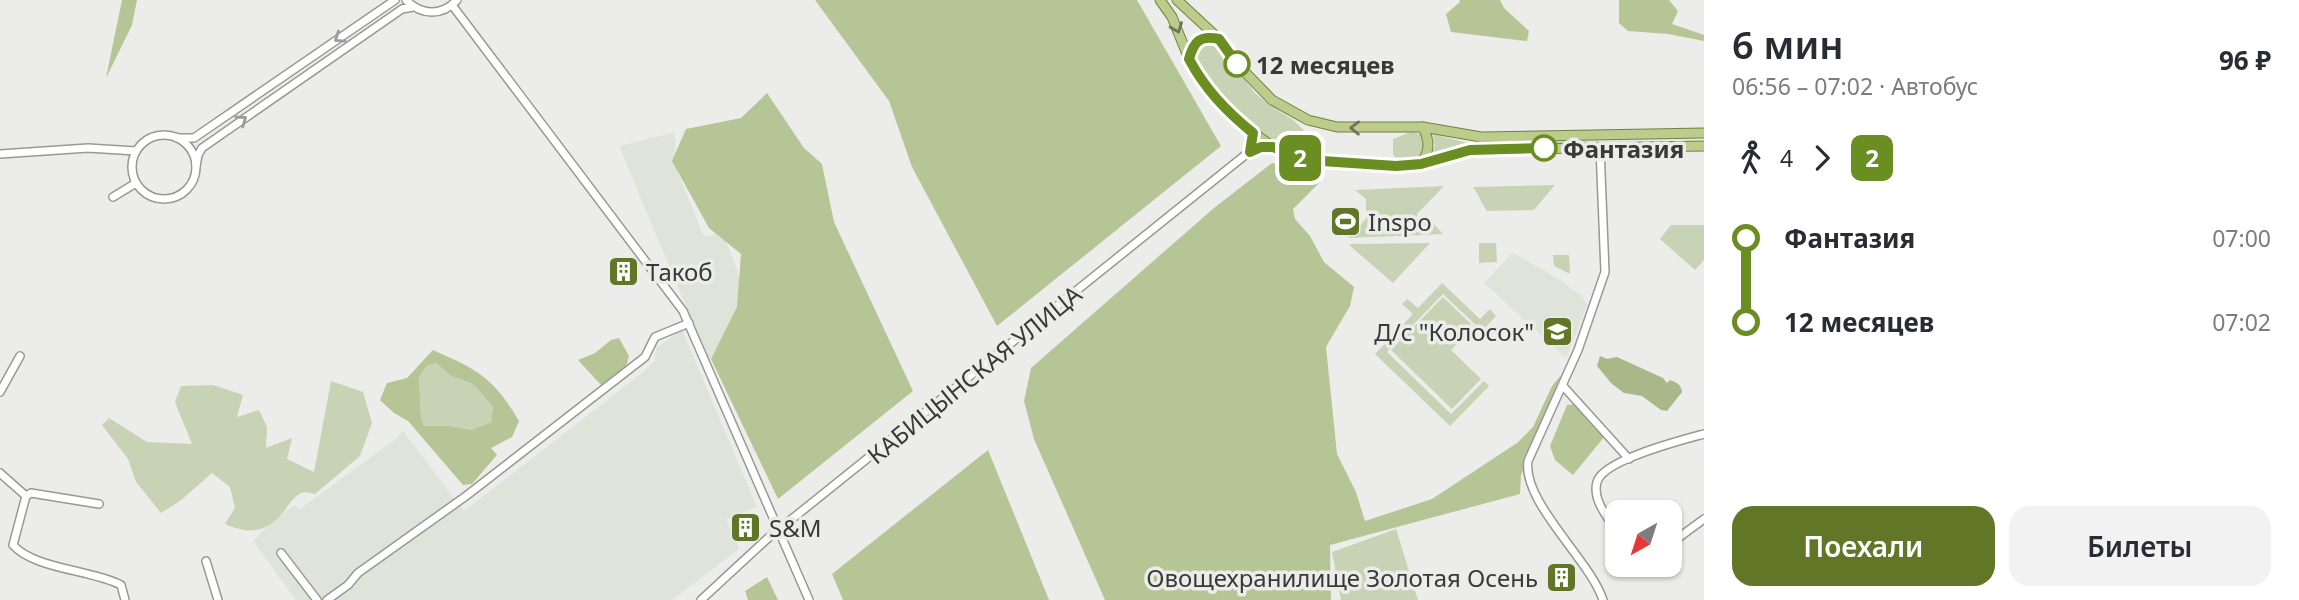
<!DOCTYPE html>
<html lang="ru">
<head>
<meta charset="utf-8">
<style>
  :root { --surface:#fff; --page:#f2f2f3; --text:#2b2b33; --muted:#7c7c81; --accent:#617727 }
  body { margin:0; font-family:"Noto Sans",sans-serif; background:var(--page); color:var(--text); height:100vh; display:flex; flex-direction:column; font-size:26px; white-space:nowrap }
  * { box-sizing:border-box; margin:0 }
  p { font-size:23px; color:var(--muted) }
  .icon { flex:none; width:38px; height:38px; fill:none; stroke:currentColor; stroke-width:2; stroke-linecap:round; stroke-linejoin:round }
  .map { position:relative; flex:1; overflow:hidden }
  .side { display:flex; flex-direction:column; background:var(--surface); width:595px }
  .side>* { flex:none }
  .badge { padding:0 14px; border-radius:10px; font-size:24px; line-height:46px }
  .needle { width:46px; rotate:219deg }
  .fabs { position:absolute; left:1605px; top:500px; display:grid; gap:14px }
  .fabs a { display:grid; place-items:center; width:77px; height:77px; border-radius:14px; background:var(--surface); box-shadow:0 2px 5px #0004; font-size:35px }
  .map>.badge { position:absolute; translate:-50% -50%; box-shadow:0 0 0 4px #fff }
  .legs { display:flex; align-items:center; gap:10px; height:77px; padding:0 28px; font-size:23px }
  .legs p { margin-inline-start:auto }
  .head { display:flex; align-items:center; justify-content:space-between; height:119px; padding:0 28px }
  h1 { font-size:38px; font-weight:600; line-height:52px }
  .button { display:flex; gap:14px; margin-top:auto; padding:14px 28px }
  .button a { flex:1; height:80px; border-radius:21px; background:var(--accent); color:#fff; font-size:28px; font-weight:600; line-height:80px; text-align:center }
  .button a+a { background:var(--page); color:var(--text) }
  ul { padding:0 28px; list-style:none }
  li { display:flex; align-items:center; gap:24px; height:84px; font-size:26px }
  li i { display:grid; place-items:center; width:10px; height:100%; margin:0 9px; background:currentColor }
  li i::after { content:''; width:18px; height:18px; margin:-9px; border:5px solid; border-radius:50%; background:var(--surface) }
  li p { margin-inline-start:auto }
  li:first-child i { background:linear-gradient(#0000 50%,currentColor 0) }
  li:last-child i { background:linear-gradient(currentColor 50%,#0000 0) }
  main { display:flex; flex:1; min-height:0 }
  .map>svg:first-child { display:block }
  .built { fill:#dfe3d9 }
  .green { fill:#c8d3b5 }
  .forest { fill:#b5c596; fill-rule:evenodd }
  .water { fill:#a8b889 }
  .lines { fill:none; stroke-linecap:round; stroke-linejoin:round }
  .minor-casing { stroke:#989996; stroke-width:10 }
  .major-casing { stroke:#70823d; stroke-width:11 }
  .minor { stroke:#fff; stroke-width:7 }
  .major { stroke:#bbcc8c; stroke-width:9 }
  .oneway { stroke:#6d745a }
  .oneway2 { stroke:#9c9c9c }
  .line-1-casing { stroke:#fff; stroke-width:16 }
  .line-1 { stroke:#6b8e23; stroke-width:10 }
  .stop-1-dot { fill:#fff; stroke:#6b8e23; stroke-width:3.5 }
  .labels { text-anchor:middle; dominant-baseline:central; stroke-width:7; stroke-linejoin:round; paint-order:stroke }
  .stop-label { font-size:24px; font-weight:bold; fill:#393938; stroke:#ecedea; text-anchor:start }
  .poi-label { font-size:24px; fill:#393938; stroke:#ecedea; text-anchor:start }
  .street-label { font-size:24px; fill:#393938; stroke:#ecedea }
</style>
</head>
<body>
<main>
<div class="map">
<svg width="1704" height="600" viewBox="0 0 1704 600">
  <rect width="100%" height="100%" fill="#ecedea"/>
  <g class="built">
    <path d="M675 132 676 168 704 237 723 233 741 281 737 312 709 361 619 146Z"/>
    <path d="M1513 253 1557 278 1582 296 1587 305 1566 358 1484 283Z"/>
    <path d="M682 330 757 507 726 519 739 549 672 600H296L253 541 274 519 295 505 300 509 393 441 403 431 464 511 642 373 655 360 656 348Z"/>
  </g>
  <g class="green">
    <path d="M1209 41 1215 42 1255 93 1272 107 1292 119 1311 137 1310 146C1299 145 1286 147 1277 143 1244 130 1209 87 1195 57L1202 44Z"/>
    <path d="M1410 132 1421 134C1425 144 1424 150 1419 159L1411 160 1395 157 1393 154V139Z"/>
    <path d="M1432 134 1468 143 1503 142V144L1468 146 1431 157 1435 146Z"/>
    <path d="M1623 141V143L1507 144V142Z"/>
    <path d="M1555 185 1534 210 1487 211C1482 205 1479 195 1473 187Z"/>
    <path d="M1444 186 1417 214V218H1428L1443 234 1348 238 1366 219V199L1355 190Z"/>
    <path d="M1671 225H1704V260L1695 270 1660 239Z"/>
    <path d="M1430 243 1393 283 1349 245 1351 244Z"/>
    <path d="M1479 243H1496L1497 262 1479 263Z"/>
    <path d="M1553 255H1569L1570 274 1554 266Z"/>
    <path d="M1442 283 1480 319 1490 309 1496 316 1482 331 1443 294 1387 352 1451 414 1484 381 1489 386 1450 426 1375 354 1413 314 1402 304 1407 299 1418 308Z"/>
    <path d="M1443 297 1474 327 1451 350 1481 379 1452 409 1391 350Z"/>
    <path d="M436 363 451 376 473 384 493 407 491 422 471 430 450 426H424L421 417 419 377 427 364Z"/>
    <path d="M331 381 363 392 372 423 360 456 315 494C311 493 307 492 304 492 296 494 291 502 287 507 269 532 252 536 225 524L235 508 230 487 212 473 180 501 161 513 136 482 128 459 102 425 109 418 147 442 192 444 175 402 181 386 213 385 243 395 237 417 259 410 267 427 266 448 292 438 287 459 314 472Z"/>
    <path d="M1396 529 1418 600H1341L1332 552Z"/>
  </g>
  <g class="forest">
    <path d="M122 0H137L132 25 106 78Z"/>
    <path d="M815 0H1137L1221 146 997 326 912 167 889 101Z"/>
    <path d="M1459 0H1500L1504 8 1529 31 1527 41 1451 32 1446 14 1460 2Z"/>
    <path d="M1619 0H1669L1678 11 1672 24 1704 35V41L1668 34 1628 31 1619 23Z"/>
    <path d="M767 93 804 148 822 164 834 222 913 391 778 499 711 359 737 307 741 254 709 228 672 161 686 129 741 118Z"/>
    <path d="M1272 163 1303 172 1321 181 1293 209 1295 219 1310 236 1324 262 1354 287 1350 306 1326 347 1337 454 1356 492 1365 521 1432 499 1517 443 1533 427 1552 386 1561 375 1521 475 1520 494 1330 545 1331 600H1105L1034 439 1024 401 1031 368 1214 208Z"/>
    <path d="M619 338 629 356 626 367 601 385 578 360 595 353 611 340Z"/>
    <path d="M433 350C478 370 493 377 519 421L512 437 491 448 497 455 472 484 463 485 408 421 394 413 380 400 387 383 407 378ZM436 363 451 376 473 384 493 407 491 422 471 430 450 426H424L421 417 419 377 427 365Z"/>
    <path d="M1577 404 1605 436 1573 475 1555 460 1550 446 1567 405Z"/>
    <path d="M988 450 1049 600H843L832 574Z"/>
    <path d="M767 577 778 600H748L745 591Z"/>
  </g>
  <path class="water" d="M1600 356 1607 359 1617 357 1663 378 1667 383 1670 380C1677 383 1681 384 1682 392L1667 411 1661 410 1642 396 1624 393 1612 384 1597 366Z"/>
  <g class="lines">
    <defs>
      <g id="minor">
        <path d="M406 0C422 16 442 16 457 0"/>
        <path d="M452 5 683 311 809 600"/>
        <circle cx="164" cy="167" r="32"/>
        <path d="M177 138H194L395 0"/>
        <path d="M1600 148 1605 272 1578 350 1528 461C1522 502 1590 560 1603 600"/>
        <path d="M1249 152 1253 133"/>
        <path d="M0 154 88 148 136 151"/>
        <path d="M196 166 198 155 202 148 402 9 413 7"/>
        <path d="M113 197 136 183"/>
        <path d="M1563 386 1629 459"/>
        <path d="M0 392 20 356"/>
        <path d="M0 473 26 496 31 493 99 504"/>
        <path d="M26 496 13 545C34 569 92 570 121 585L125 600"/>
        <path d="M1617 531C1608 518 1592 500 1597 482 1603 460 1682 440 1704 434"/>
        <path d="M1670 544 1704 519"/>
        <path d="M281 553 317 600"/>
        <path d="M206 561 218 600"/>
        <path d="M327 600 348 585 358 573 466 496 645 357 655 337 689 323"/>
        <path d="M701 600 767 539 1249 152 1261 147H1273"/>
      </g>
      <g id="major">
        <path d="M1160 0 1172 17 1189 59 1201 82 1237 121 1273 147 1295 157 1366 166H1396L1421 164 1470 150 1704 146"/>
        <path d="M1177 0 1219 39 1237 64 1272 100 1308 120 1337 127H1423L1481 137 1704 133"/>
        <path d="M1189 59 1192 47 1201 38H1218"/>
        <path d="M1421 164C1430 150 1430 142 1423 127"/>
      </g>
    </defs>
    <use href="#minor" class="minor-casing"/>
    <use href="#major" class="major-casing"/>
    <use href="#minor" class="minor"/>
    <use href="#major" class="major"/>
  </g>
  <defs><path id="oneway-chevron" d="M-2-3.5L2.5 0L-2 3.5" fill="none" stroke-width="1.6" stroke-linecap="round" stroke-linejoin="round" transform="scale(1.75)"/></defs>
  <g class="oneway">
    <use href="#oneway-chevron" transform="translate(1177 28) rotate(69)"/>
    <use href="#oneway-chevron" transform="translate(1355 128) rotate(-179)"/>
  </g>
  <g class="oneway2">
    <use href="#oneway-chevron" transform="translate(339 38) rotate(146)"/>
    <use href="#oneway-chevron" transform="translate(242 120) rotate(-35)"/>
  </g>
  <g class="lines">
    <defs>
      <path id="line-1" d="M1237 64 1219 39C1200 35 1194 41 1189 59 1205 89 1226 111 1253 133L1250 152 1261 147H1273L1296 157 1322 161 1396 166 1421 164 1470 150 1544 148"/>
    </defs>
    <use href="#line-1" class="line-1-casing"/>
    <use href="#line-1" class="line-1"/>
  </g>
  <defs>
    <symbol id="stadium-square" viewBox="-11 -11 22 22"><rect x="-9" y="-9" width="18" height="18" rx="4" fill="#617727" stroke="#ecedea"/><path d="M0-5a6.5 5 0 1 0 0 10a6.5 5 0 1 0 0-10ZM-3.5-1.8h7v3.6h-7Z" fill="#fff"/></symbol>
    <symbol id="building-square" viewBox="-11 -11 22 22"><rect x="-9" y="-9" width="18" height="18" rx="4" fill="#617727" stroke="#ecedea"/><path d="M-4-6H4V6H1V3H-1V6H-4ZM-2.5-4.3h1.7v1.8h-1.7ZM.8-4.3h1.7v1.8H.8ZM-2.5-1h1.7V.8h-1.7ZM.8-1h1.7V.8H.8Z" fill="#fff"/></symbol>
    <symbol id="school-square" viewBox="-11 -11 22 22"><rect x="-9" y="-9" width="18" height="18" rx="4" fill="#617727" stroke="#ecedea"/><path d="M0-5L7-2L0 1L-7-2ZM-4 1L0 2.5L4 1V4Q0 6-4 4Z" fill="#fff"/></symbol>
  </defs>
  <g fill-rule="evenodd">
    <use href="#stadium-square" x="1328" y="204" width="35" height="35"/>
    <use href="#building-square" x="606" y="254" width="35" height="35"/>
    <use href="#school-square" x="1540" y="314" width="35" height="35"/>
    <use href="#building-square" x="728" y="510" width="35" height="35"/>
    <use href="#building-square" x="1544" y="560" width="35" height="35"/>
  </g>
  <g class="stop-1-dot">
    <circle cx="1237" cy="64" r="12"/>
    <circle cx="1544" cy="148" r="12"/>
  </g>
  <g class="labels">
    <g class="stop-label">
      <text x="1256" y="64">12 месяцев</text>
      <text x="1563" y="148">Фантазия</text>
    </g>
    <g class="poi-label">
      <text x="1368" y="221">Inspo</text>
      <text x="646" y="271">Такоб</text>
      <text x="1534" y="331" text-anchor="end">Д/с "Колосок"</text>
      <text x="769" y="527">S&amp;M</text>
      <text x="1538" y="577" text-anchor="end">Овощехранилище Золотая Осень</text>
    </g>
    <g class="street-label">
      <text transform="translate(974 374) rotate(-39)">КАБИЦЫНСКАЯ УЛИЦА</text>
    </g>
  </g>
</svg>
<div class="fabs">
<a><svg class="needle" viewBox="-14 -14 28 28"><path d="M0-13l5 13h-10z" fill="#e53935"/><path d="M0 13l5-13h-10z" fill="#7c7c81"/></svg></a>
</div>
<b class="badge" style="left:1300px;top:158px;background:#6b8e23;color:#fff">2</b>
</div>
<section class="side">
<div class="head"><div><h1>6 мин</h1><p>06:56 – 07:02 · Автобус</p></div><b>96 ₽</b></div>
<div class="legs"><svg class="icon" aria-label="walk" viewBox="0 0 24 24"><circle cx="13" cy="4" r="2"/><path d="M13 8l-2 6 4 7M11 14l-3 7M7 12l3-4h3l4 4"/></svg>4<svg class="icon" aria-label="forward" viewBox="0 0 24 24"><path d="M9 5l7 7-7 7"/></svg><b class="badge" style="background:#6b8e23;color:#fff">2</b></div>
<ul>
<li><i style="color:#6b8e23"></i><b>Фантазия</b><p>07:00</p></li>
<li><i style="color:#6b8e23"></i><b>12 месяцев</b><p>07:02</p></li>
</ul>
<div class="button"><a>Поехали</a><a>Билеты</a></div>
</section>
</main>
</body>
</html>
